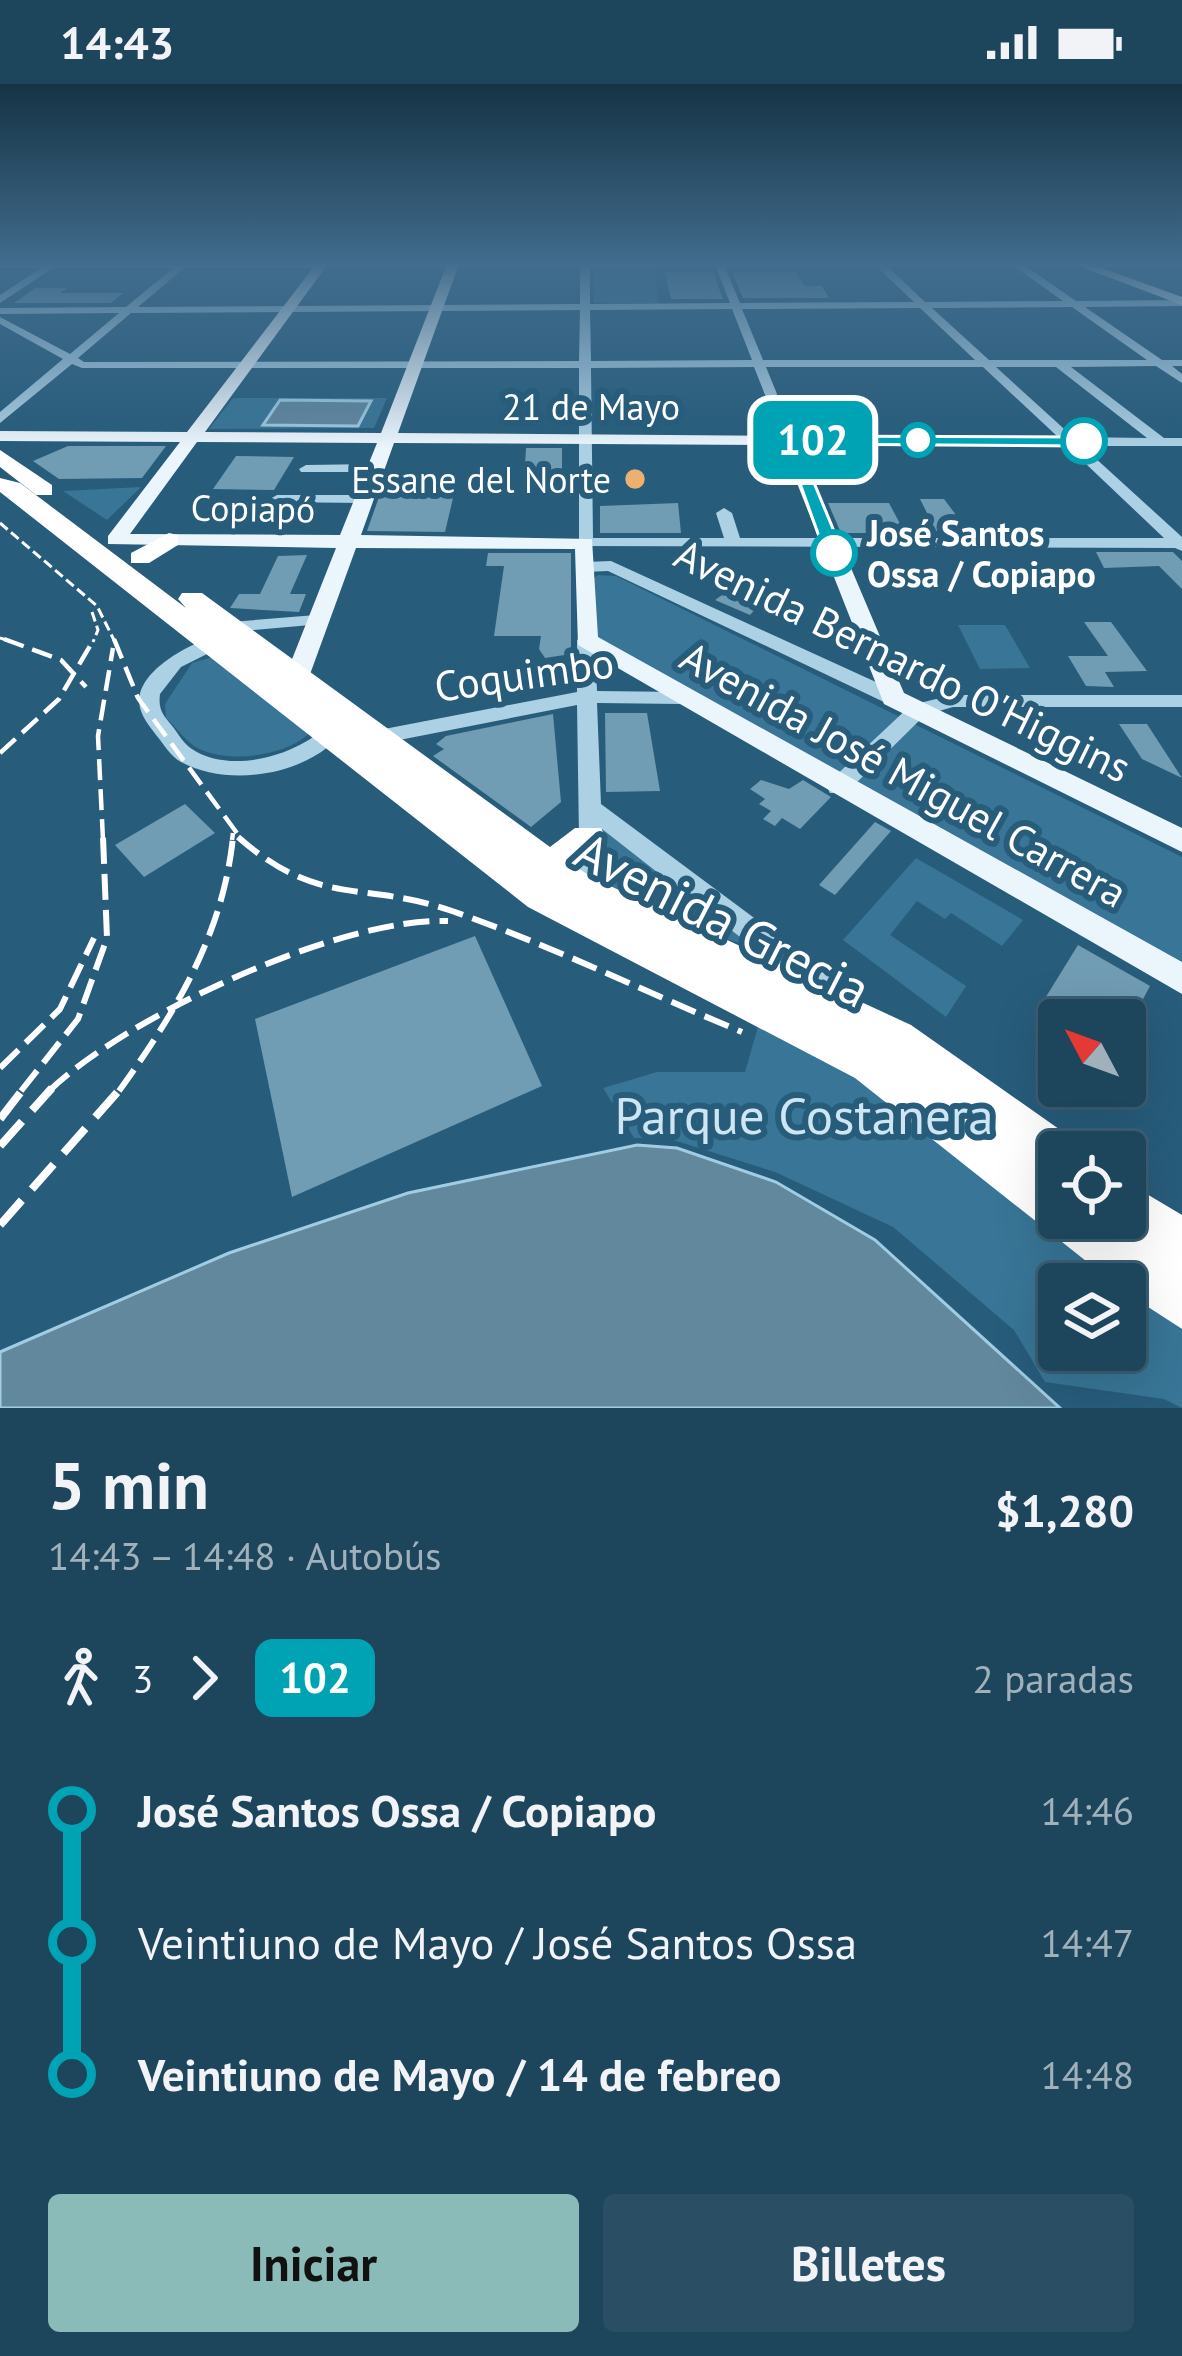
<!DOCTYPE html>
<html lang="es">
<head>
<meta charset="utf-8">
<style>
  :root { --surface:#1d455c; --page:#2a4f65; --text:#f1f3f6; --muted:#a0b1bb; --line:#3b5d72; --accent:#8bbbb9 }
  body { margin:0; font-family:"PT Sans",sans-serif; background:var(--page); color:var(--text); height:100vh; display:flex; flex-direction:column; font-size:45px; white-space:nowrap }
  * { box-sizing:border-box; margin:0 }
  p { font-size:39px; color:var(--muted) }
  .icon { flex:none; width:66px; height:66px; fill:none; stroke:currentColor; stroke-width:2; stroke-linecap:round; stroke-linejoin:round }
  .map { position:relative; height:1324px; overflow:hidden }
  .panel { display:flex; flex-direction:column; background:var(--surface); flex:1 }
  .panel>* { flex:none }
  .badge { padding:0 24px; border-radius:18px; font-size:42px; line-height:78px }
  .needle { width:78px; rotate:311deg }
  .buttons { position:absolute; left:1038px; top:915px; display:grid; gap:24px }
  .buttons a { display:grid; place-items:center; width:108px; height:108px; border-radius:12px; background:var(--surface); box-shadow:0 12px 48px #0002,0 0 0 3px var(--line); font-size:60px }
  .map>.badge { position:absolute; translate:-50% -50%; box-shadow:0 0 0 6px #fff }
  .legs { display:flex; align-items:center; gap:18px; height:132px; padding:0 48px; font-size:39px }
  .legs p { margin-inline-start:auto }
  .headline { display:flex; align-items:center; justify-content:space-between; height:204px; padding:0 48px }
  h1 { font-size:66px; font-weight:600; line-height:90px }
  .button { display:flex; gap:24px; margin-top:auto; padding:24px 48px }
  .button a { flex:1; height:138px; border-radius:12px; background:var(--accent); color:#111; font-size:48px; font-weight:600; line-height:138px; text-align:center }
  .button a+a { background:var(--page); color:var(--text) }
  ul { padding:0 48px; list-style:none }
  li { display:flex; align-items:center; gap:42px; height:132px; font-size:45px }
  li i { display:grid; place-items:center; width:18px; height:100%; margin:0 15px; background:currentColor }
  li i::after { content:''; width:30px; height:30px; margin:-15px; border:9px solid; border-radius:50%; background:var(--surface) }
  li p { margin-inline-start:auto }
  li:first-child i { background:linear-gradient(#0000 50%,currentColor 0) }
  li:last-child i { background:linear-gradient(currentColor 50%,#0000 0) }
  .status { display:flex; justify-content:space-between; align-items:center; height:84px; padding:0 60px; background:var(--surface); direction:ltr }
  .status svg { height:33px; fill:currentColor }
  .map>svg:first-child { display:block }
  .green { fill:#387596 }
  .water { fill:#62889e; stroke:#a0cde4; stroke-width:3 }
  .building { fill:#709cb4 }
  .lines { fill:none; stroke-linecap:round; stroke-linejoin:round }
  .minor { fill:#acd0e4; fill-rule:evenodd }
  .major { fill:#ebf5fc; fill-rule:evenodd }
  .highway { fill:#fff; fill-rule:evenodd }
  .rail-far3 { stroke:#fff; stroke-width:3; stroke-dasharray:10 4.5; stroke-linecap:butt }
  .rail-far2 { stroke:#fff; stroke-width:4.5; stroke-dasharray:21 9; stroke-linecap:butt }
  .rail-far1 { stroke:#fff; stroke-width:6; stroke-dasharray:26 10; stroke-linecap:butt }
  .rail { stroke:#fff; stroke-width:8; stroke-dasharray:33 15; stroke-linecap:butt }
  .line-1 { fill:#00a3b4; stroke:#fff; stroke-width:3 }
  .stop-1-dot { fill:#fff; stroke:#00a3b4; stroke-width:6 }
  .poi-dot { fill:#ebb072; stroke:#275c7b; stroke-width:4.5 }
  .labels { text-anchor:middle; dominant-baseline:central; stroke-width:12; stroke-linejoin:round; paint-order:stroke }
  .far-street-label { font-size:36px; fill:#fff; stroke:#275c7b }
  .far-poi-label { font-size:36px; fill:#fff; stroke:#275c7b; text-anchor:end }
  .far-stop-label { font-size:36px; font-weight:bold; fill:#fff; stroke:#275c7b; text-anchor:start }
  .street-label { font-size:42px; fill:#fff; stroke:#275c7b }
  .near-street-label { font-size:51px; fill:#fff; stroke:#275c7b }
  .near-park-label { font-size:51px; fill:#cee6f3; stroke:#275c7b }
</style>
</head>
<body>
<div class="status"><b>14:43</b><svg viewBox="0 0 49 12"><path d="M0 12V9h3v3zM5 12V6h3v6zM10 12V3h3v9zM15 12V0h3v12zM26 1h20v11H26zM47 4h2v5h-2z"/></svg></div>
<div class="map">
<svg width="1182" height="1324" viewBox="0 0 1182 1324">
  <rect width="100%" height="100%" fill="#275c7b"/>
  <g class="green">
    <path d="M655 184 658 219H594V184Z"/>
    <path d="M233 314H387L374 344 209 345Z"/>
    <path d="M141 403 107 436 63 407Z"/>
    <path d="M598 491 616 492 1182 773V883L591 555V496Z"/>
    <path d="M958 541H1005L1030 584 980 585Z"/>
    <path d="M216 572 312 646C290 673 223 681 194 662 184 655 175 642 166 634L165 620 192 579Z"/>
    <path d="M601 744 759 866 601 812Z"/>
    <path d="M916 774 1023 836 1002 862 951 829 945 835 917 817 890 851 966 902 946 933 843 856Z"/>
    <path d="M761 932 830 969 1124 1200H1059V1266H1125V1201L1182 1246V1324L1164 1315 1045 1298 1014 1246 893 1143 775 1088 667 1054H634L603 1004 657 988H745Z"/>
  </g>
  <g class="water">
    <path d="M280 316 371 317 358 342 263 341Z"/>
    <path d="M637 1061 677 1064 776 1098 875 1156 1060 1324H0V1268L229 1169 408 1109Z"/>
  </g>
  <g class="building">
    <path d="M665 188H713L723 215H671Z"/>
    <path d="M732 188H796L804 202H822L829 214H743Z"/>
    <path d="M35 204H67L60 209H123L111 219H14Z"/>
    <path d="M68 362H166L142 394 59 395 33 377Z"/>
    <path d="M526 364H562V395H524Z"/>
    <path d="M236 372 294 373 274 406 213 405Z"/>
    <path d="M380 410H454L445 448 367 447Z"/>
    <path d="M920 415H944L968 447H936Z"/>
    <path d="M678 419 681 449H600V422Z"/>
    <path d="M828 419H889L905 449H841Z"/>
    <path d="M1096 468H1173L1182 477V505L1159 482 1104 484Z"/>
    <path d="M488 469H571V570L545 574 539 565 541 552H494L504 482H486Z"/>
    <path d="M307 471 290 510H306L299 528 230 524 239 510H260L278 472Z"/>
    <path d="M746 494 772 506 750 531 715 516Z"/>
    <path d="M1084 538H1111L1147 587 1105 588 1114 603 1086 602 1068 572H1108Z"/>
    <path d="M605 629H647L660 707 606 708Z"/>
    <path d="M553 630 561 718 531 743 433 672 444 665 436 660 446 652Z"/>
    <path d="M1119 640H1147L1182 694 1142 675Z"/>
    <path d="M761 696 789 705 803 696 831 713 800 745 782 734 775 742 763 735 771 727 759 720 765 715 750 705Z"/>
    <path d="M185 720 215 749 144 793 115 761Z"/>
    <path d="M875 738 891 747 835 811 819 801Z"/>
    <path d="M475 852 542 1002 292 1113 255 935Z"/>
    <path d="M1078 861 1150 902 1132 936H1090L1044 916Z"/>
  </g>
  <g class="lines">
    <g class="minor">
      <path d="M0 180H1182V183H1027L1076 217 1182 216V222L1085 223 1162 276H1182V282H1172L1182 290V299L1156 282 1071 283 1164 354H1182V362H1082L1182 453V467L1175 464 579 462V284H82L72 280 0 339V328L63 275 0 240V233L70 270 119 229 0 230V224L126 223 173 184H53L0 219V211L41 184H0ZM580 183V220L138 223 184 184ZM590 183H716L730 219 590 220ZM725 183H877L914 218 740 219ZM888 183H1015L1063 217 925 218ZM1072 223 1147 276H989L932 224ZM920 224 975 276H763L742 225ZM732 225 752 276 591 277 590 226ZM580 226 579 277 84 278 78 274 131 229ZM754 283 784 359 1066 361 1164 454H740L732 429 724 424 716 429 724 454H593L591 284ZM766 283H983L1058 353 794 352ZM996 283H1056L1147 354 1073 353Z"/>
      <path d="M306 381 374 380 381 384 374 388H301L299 385Z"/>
      <path d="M277 411H363L370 415 363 419 272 418 270 415Z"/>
      <path d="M611 477 900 609 903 614 900 619H886L608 487 585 488 577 483 585 478Z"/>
      <path d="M316 531 325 536 322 540 231 548 222 543 231 538Z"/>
      <path d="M221 550 230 556 227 560 181 583 160 610C158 626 163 631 173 643 179 651 184 660 192 665 232 692 305 670 333 635H347L350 640C317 689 234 706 181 678 170 672 164 660 156 651 151 644 144 636 141 627 128 589 193 558 221 550Z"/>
      <path d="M586 550 595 556 597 607 681 608 691 614 681 620 597 619 601 720 851 906 855 915 851 924 841 927 831 924 602 745 604 819 601 826 592 829 583 826 580 819 577 621 379 660 369 653 379 646 577 608V556Z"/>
      <path d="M953 611H1182V623H953L925 631 846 709H830L827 703 830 697 911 621Z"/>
    </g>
    <g class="major">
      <path d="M316 180H328L205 348 381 349 447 180H459L398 349 795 352 904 609 1182 744V768L884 620 782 361 394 359 361 451 592 455 598 553 1182 878V910L578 561 575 465 356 464 309 593 297 601 285 593 336 464 108 460V452L180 358 0 357V347L187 348ZM197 358 377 359 340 451 130 450Z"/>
      <path d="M1074 180H1091L1182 213V221Z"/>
    </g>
    <g class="highway">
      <path d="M0 366 52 401V411H36L0 383Z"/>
      <path d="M0 394 20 399 186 524 178 515 182 509H202L550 763 575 744H601L606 754 578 784 593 794 911 941 1076 1057 1081 1068H1059V1134H1125V1097L1182 1131V1245L1125 1208V1200H1115L855 994 528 823 0 408Z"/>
      <path d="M169 449 178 451V461L149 479H131V469Z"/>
    </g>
    <g class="rail-far3">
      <path d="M0 439 97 522 115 558"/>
      <path d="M92 528 98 546 93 558"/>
      <path d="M0 554 12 558"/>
    </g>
    <g class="rail-far2">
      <path d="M4 555 61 576 86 603"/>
      <path d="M114 555 138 614 242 756"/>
      <path d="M0 669 59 615 94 555"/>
      <path d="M103 756 98 652 113 564"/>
      <path d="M232 756 233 749"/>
    </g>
    <g class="rail-far1">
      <path d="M238 753C320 825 363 796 452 827 550 861 646 908 742 948"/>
      <path d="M0 984 60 925 94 854"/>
      <path d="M21 1007 78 935 107 854 103 753"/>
      <path d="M49 1007C127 932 340 833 448 837"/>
      <path d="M119 1007C175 929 223 851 233 753"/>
    </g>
    <g class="rail">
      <path d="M0 1035 24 1004"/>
      <path d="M0 1062 52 1004"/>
      <path d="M0 1141 121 1004"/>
    </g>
  </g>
  <linearGradient id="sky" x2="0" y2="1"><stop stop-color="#153344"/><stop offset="0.49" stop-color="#416c8d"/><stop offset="1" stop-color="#416c8d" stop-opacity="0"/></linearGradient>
  <rect width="1182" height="365" fill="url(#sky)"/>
  <path class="line-1" d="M783 352 1084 353 1091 357 1084 362 798 360 843 469 834 474 825 469Z"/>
  <g class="stop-1-dot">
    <circle cx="918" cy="356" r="15"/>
    <circle cx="1084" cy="357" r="21"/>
    <circle cx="834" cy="469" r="21"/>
  </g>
  <circle class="poi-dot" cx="635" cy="395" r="12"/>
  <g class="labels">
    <g class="far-street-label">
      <text x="591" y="322">21 de Mayo</text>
      <text transform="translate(253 424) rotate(1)">Copiapó</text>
    </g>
    <g class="far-poi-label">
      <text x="611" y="395">Essane del Norte</text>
    </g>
    <g class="far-stop-label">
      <text x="867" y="448">José Santos<tspan x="867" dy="41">Ossa / Copiapo</tspan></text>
    </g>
    <g class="street-label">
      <text transform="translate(903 576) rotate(26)">Avenida Bernardo O'Higgins</text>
      <text transform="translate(524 590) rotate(-8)">Coquimbo</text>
      <text transform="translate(904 690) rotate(29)">Avenida José Miguel Carrera</text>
    </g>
    <g class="near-street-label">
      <text transform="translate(723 835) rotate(27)">Avenida Grecia</text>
    </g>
    <g class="near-park-label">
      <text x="804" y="1031">Parque Costanera</text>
    </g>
  </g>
</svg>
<div class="buttons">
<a><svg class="needle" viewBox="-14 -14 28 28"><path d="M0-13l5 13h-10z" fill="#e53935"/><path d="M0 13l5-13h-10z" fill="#a0b1bb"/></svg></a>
<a><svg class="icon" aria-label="locate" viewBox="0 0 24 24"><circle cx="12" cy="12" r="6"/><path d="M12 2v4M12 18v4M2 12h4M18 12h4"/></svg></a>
<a><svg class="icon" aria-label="layers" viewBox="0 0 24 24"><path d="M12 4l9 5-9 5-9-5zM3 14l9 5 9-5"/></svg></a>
</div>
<b class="badge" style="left:813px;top:356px;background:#00a3b4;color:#fff">102</b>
</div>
<section class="panel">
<div class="headline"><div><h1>5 min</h1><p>14:43 – 14:48 · Autobús</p></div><b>$1,280</b></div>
<div class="legs"><svg class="icon" aria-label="walk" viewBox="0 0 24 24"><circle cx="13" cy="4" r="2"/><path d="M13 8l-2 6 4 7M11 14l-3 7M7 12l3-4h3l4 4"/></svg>3<svg class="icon" aria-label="forward" viewBox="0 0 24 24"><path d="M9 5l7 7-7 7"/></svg><b class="badge" style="background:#00a3b4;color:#fff">102</b><p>2 paradas</p></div>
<ul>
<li><i style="color:#00a3b4"></i><b>José Santos Ossa / Copiapo</b><p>14:46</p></li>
<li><i style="color:#00a3b4"></i><span>Veintiuno de Mayo / José Santos Ossa</span><p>14:47</p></li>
<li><i style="color:#00a3b4"></i><b>Veintiuno de Mayo / 14 de febreo</b><p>14:48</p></li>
</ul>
<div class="button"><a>Iniciar</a><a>Billetes</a></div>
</section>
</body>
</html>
